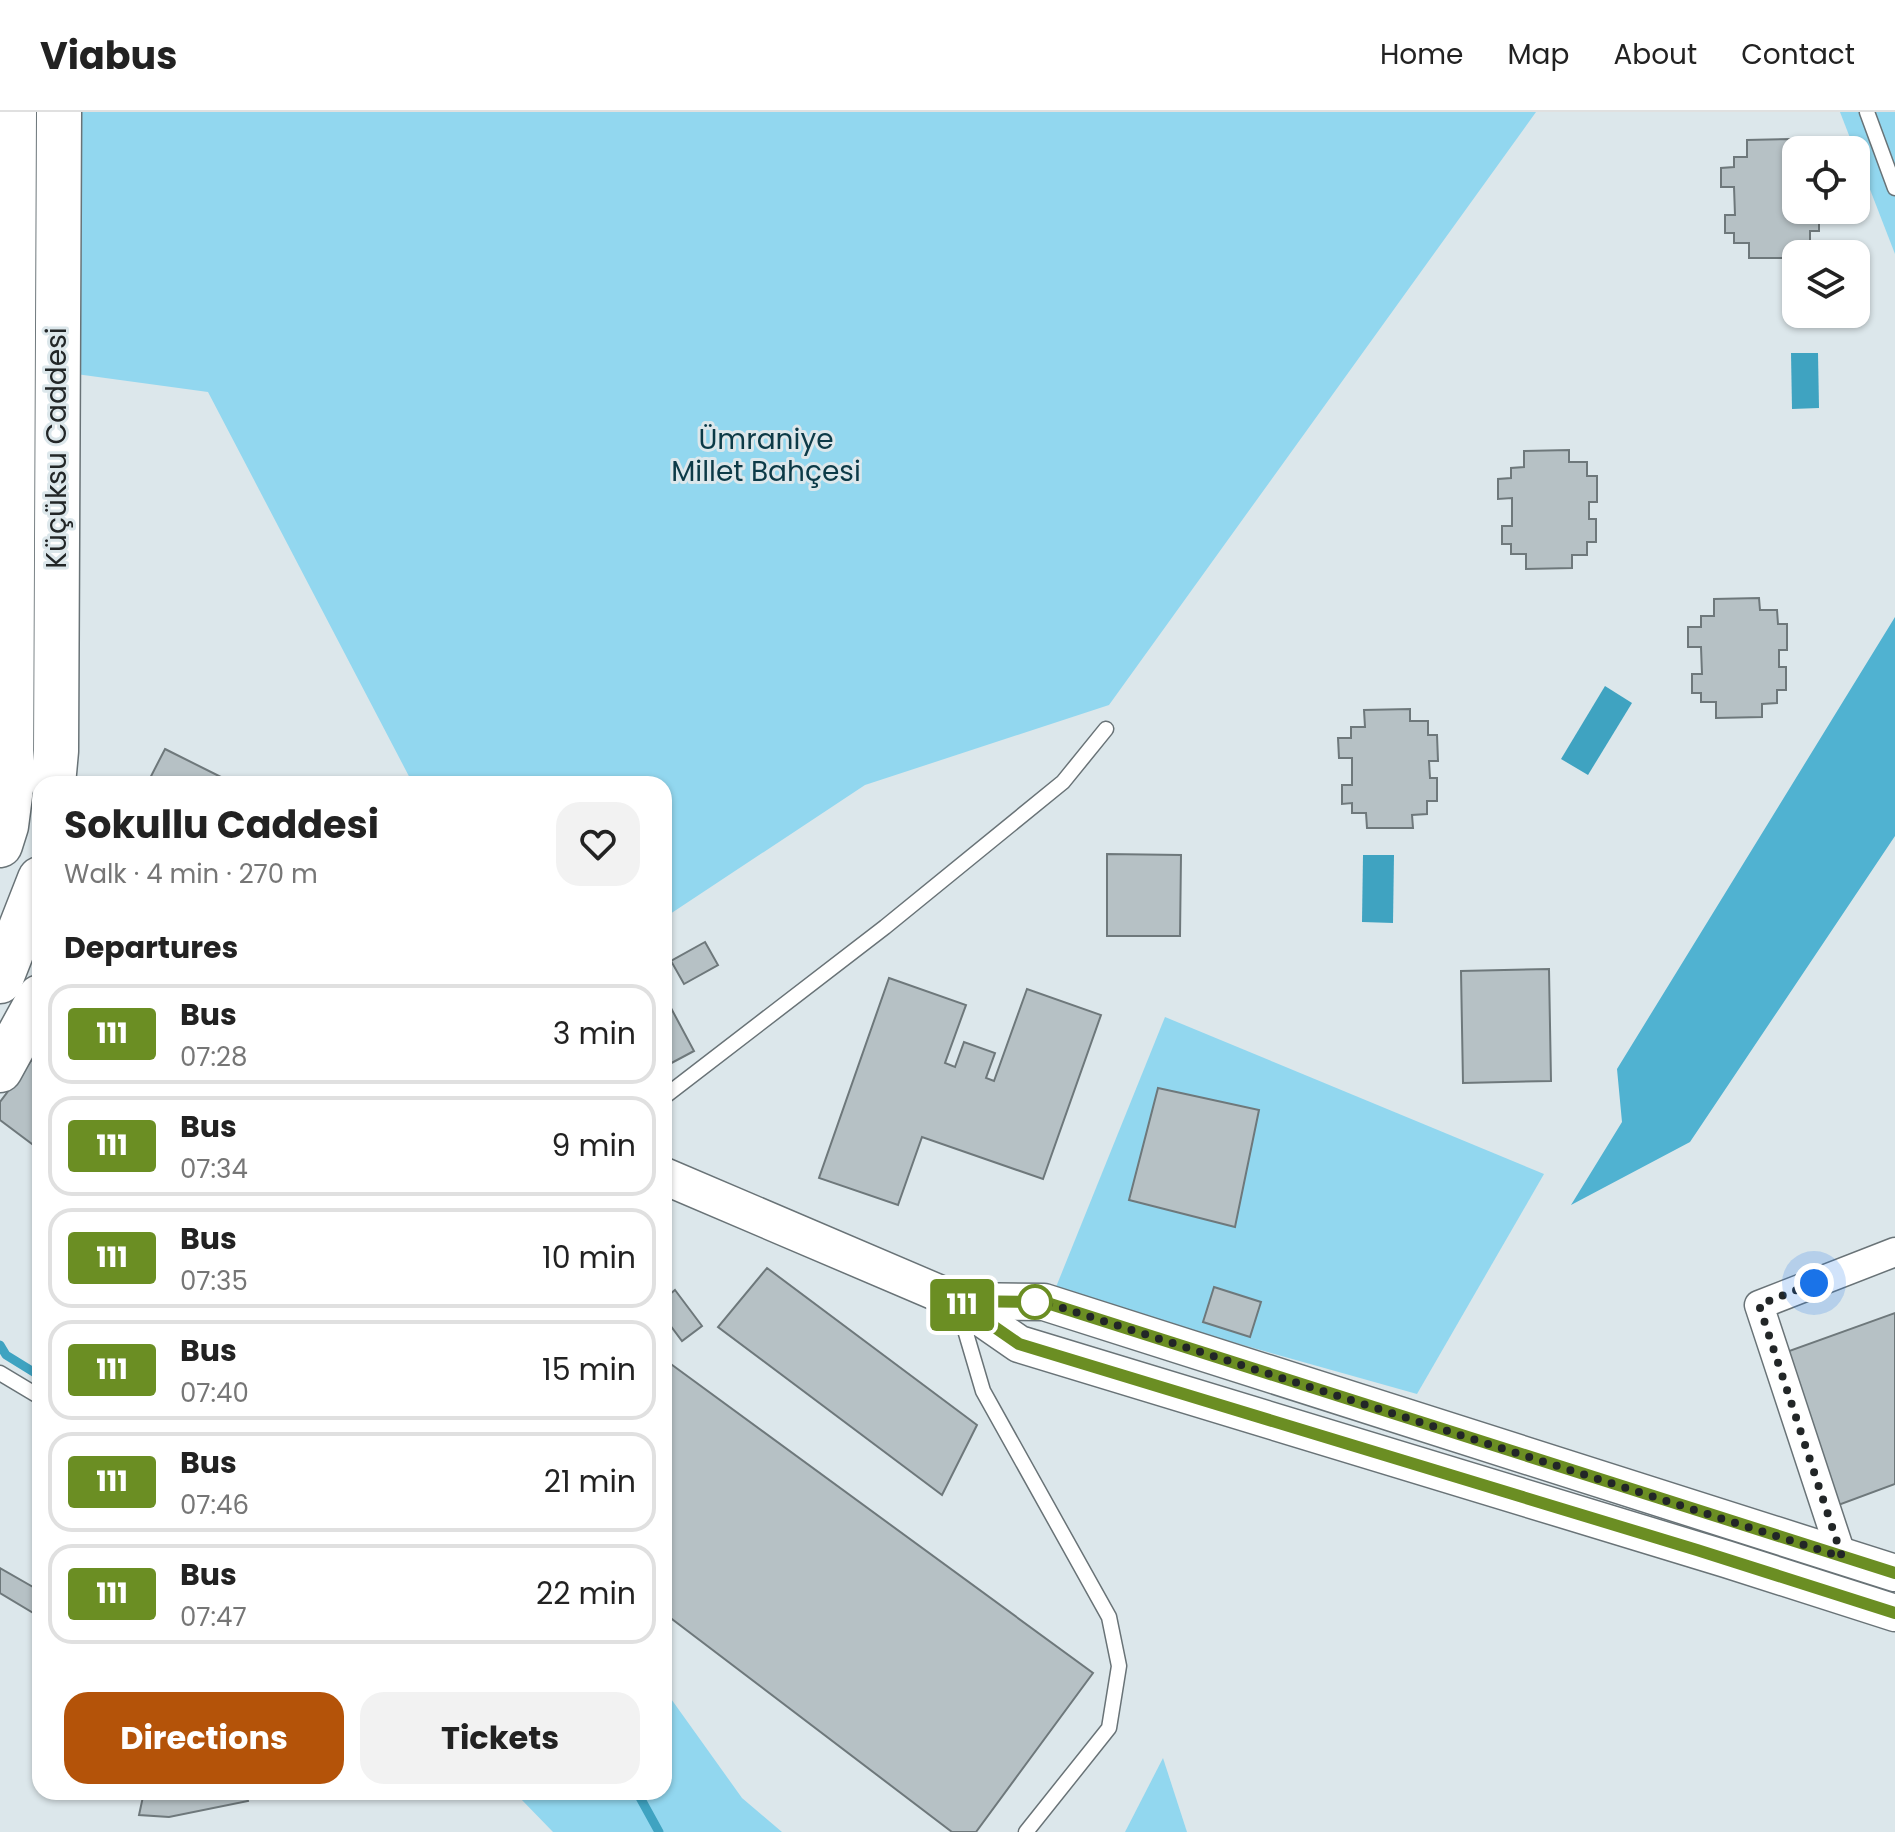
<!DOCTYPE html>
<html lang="en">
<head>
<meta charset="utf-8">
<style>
  :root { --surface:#fff; --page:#f2f2f2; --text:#222; --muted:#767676; --line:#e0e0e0; --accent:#b45309 }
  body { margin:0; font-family:Poppins,sans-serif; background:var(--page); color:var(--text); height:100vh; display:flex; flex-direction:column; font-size:30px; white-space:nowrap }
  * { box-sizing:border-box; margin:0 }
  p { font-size:26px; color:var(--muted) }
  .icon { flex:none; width:44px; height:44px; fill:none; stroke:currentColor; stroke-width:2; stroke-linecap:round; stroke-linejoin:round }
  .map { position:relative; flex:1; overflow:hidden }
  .panel { position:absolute; left:32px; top:664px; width:640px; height:1024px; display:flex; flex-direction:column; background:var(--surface); border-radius:24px; box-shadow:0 2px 6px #0004 }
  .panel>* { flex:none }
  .badge { padding:0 16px; border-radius:6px; font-size:28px; line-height:52px }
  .tools { position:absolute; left:1782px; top:24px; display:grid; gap:16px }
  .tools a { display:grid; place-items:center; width:88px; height:88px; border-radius:16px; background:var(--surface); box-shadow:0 2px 6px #0004; font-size:40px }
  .you { position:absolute; width:40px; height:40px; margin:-20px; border:6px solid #fff; border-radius:50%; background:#1a73e8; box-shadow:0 0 0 12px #1a73e833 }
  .map>.badge { position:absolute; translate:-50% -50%; box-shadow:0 0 0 4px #fff }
  h2 { padding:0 32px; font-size:30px; line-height:72px }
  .round { display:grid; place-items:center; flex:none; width:84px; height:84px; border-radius:24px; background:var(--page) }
  .headline { display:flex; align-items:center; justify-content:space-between; height:136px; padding:0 32px }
  h1 { font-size:38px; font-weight:700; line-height:60px }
  .cta { display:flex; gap:16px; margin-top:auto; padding:16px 32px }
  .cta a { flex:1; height:92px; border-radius:24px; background:var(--accent); color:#fff; font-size:32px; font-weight:700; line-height:92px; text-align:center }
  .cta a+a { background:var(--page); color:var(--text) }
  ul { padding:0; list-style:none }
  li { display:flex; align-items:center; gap:24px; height:100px; margin:0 16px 12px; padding:0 16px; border:4px solid var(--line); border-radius:24px }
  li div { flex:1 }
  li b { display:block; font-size:30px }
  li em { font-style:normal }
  li .badge { min-width:88px; font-weight:700; text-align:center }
  header { display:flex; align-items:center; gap:48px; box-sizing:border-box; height:112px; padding:0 40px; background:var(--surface); border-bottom:2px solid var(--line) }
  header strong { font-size:38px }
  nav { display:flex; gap:44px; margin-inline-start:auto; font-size:28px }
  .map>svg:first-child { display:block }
  .green { fill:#92d7ef }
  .forest { fill:#50b2d1 }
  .water { fill:#3fa3c1 }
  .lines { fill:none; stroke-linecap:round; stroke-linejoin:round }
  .stream { stroke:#3fa3c1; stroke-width:9 }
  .building { fill:#b6c1c5; stroke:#6e787b; stroke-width:2 }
  .service-casing { stroke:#697377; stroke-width:17 }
  .minor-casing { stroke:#697377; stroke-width:31 }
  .tertiary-casing { stroke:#697377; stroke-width:39 }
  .primary-casing { stroke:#697377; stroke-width:47 }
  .service { stroke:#fff; stroke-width:14 }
  .minor { stroke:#fff; stroke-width:28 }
  .tertiary { stroke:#fff; stroke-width:36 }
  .primary { stroke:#fff; stroke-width:44 }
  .line-casing { stroke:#fff; stroke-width:18 }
  .line { stroke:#6b8e23; stroke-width:12 }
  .walk { stroke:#222627; stroke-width:8; stroke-dasharray:0 14.4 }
  .stop-dot { fill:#fff; stroke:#6b8e23; stroke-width:4 }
  .labels { text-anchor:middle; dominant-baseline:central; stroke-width:6; stroke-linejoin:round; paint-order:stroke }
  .park-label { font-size:28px; fill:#0c3a47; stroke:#dce7eb }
  .street-label { font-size:28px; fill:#222627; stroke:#dce7eb }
</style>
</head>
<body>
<header>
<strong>Viabus</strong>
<nav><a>Home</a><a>Map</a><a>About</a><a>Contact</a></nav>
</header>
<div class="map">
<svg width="1895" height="1720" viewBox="0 0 1895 1720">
  <rect width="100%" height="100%" fill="#dce7eb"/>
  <g class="green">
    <path d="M75 0H1536L1109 593 865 673 664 806V672H413L208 280 76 262Z"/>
    <path d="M1840 0H1895V142Z"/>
    <path d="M1165 905 1544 1062 1417 1282 1054 1180Z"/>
    <path d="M664 1577 742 1686 782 1720H553L520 1686 508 1680H664Z"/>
    <path d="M1163 1646 1187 1720H1125Z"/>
  </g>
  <path class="forest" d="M1895 505V724L1690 1030 1571 1093 1622 1010 1617 957Z"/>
  <g class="water">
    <path d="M1791 241H1818L1819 296 1792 297Z"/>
    <path d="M1605 574 1632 591 1588 663 1561 647Z"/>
    <path d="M1363 743H1394L1393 811 1362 810Z"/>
  </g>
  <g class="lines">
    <g class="stream">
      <path d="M0 1233 6 1243 40 1264"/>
      <path d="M637 1680 659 1720"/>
    </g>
  </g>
  <g class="building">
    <path d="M1792 27 1793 39H1796V98H1819V119H1810V132L1795 133V146H1749V131H1734V121H1725V103H1735L1734 75H1721V56L1734 55V45H1747V28Z"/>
    <path d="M1569 338V350H1587V364H1597V390H1589V407H1596V430H1587V443H1572V456L1526 457V442H1511V432H1502V414H1512V386L1498 387V367L1511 366V356L1524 355V339Z"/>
    <path d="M1759 486 1760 498H1777L1778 512H1787V538H1779V555H1786V578H1777V591L1762 592V605L1716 606V590H1701V581H1692V562H1702L1701 535H1688V515H1701V504H1714V487Z"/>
    <path d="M1410 597V609H1428V623H1437L1438 649H1429L1430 666H1437V689H1427V702L1412 703 1413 716H1367L1366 701H1352V691L1342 692V673H1352V646H1339L1338 626H1351V615H1365L1364 598Z"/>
    <path d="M165 637 235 672H147Z"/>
    <path d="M1107 742 1181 743 1180 824H1107Z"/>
    <path d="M705 830 718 853 684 872 671 849Z"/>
    <path d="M1549 857 1551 969 1463 971 1461 859Z"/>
    <path d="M889 866 966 893 945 951 955 955 964 930 995 941 986 966 994 969 1027 877 1101 903 1043 1067 922 1025 898 1093 819 1066Z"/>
    <path d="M664 883 694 939 664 955Z"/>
    <path d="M40 937V1038L0 1008V990Z"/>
    <path d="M1158 976 1259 998 1235 1115 1129 1088Z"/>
    <path d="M767 1156 977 1313 942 1383 718 1215Z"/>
    <path d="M1214 1175 1261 1190 1250 1225 1203 1210Z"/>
    <path d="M675 1178 702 1214 682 1229 664 1205V1187Z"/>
    <path d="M1895 1201V1372L1833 1395 1778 1243Z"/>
    <path d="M664 1247 1093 1561 976 1720H952L664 1501Z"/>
    <path d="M0 1456 40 1479V1505L0 1481Z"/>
    <path d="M40 1514V1576L36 1539Z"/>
    <path d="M144 1680H246L248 1689 169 1705 139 1703Z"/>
  </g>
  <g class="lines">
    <defs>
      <g id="service">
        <path d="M1867 0 1895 76"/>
        <path d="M664 985 885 815 1063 670 1106 617"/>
        <path d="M960 1201 983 1279 1109 1505 1119 1554 1109 1616 1026 1720"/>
        <path d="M0 1261 40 1285"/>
      </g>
      <path id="minor" d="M1842 1445 1759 1193 1895 1140"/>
      <g id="tertiary">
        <path d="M664 1064 957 1189 1019 1232 1726 1447 1895 1501"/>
        <path d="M957 1189 1044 1190 1895 1461"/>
      </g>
      <g id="primary">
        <path d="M53 672 56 639 59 0"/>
        <path d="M0 733 6 714 11 676 14 0"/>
        <path d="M0 869 40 767"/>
        <path d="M0 958 40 885"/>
      </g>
    </defs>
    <use href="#service" class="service-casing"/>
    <use href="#minor" class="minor-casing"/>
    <use href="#tertiary" class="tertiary-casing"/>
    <use href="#primary" class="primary-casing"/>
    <use href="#service" class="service"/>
    <use href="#minor" class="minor"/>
    <use href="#tertiary" class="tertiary"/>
    <use href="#primary" class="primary"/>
  </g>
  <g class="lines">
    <defs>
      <path id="line" d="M1895 1461 1044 1190 957 1189 1019 1232 1697 1438 1895 1501"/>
    </defs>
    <use href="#line" class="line-casing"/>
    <use href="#line" class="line"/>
    <path class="walk" d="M1035 1190H1044L1842 1445 1759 1193 1814 1171"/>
  </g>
  <circle class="stop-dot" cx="1035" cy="1190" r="16"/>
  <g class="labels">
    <g class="park-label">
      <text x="766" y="327">Ümraniye<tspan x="766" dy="32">Millet Bahçesi</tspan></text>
    </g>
    <g class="street-label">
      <text transform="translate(56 336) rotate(-90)">Küçüksu Caddesi</text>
    </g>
  </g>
</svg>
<div class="tools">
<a><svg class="icon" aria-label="locate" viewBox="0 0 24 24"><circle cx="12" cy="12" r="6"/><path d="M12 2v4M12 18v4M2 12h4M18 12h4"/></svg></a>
<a><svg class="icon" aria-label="layers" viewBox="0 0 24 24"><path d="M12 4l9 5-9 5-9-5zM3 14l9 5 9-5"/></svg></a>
</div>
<div class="you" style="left:1814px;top:1171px"></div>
<b class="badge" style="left:962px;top:1193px;background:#6b8e23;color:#fff">111</b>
<section class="panel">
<div class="headline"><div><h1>Sokullu Caddesi</h1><p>Walk · 4 min · 270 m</p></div><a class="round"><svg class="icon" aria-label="heart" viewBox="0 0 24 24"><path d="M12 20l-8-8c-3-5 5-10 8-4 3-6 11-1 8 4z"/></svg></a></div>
<h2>Departures</h2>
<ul>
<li><span class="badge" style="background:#6b8e23;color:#fff">111</span><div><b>Bus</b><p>07:28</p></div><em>3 min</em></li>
<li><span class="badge" style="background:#6b8e23;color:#fff">111</span><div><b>Bus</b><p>07:34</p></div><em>9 min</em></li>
<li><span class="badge" style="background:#6b8e23;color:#fff">111</span><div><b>Bus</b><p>07:35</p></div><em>10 min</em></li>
<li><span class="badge" style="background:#6b8e23;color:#fff">111</span><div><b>Bus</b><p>07:40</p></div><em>15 min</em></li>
<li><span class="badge" style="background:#6b8e23;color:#fff">111</span><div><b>Bus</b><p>07:46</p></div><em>21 min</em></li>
<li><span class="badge" style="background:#6b8e23;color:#fff">111</span><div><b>Bus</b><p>07:47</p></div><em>22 min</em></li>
</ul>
<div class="cta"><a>Directions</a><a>Tickets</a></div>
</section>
</div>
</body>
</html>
